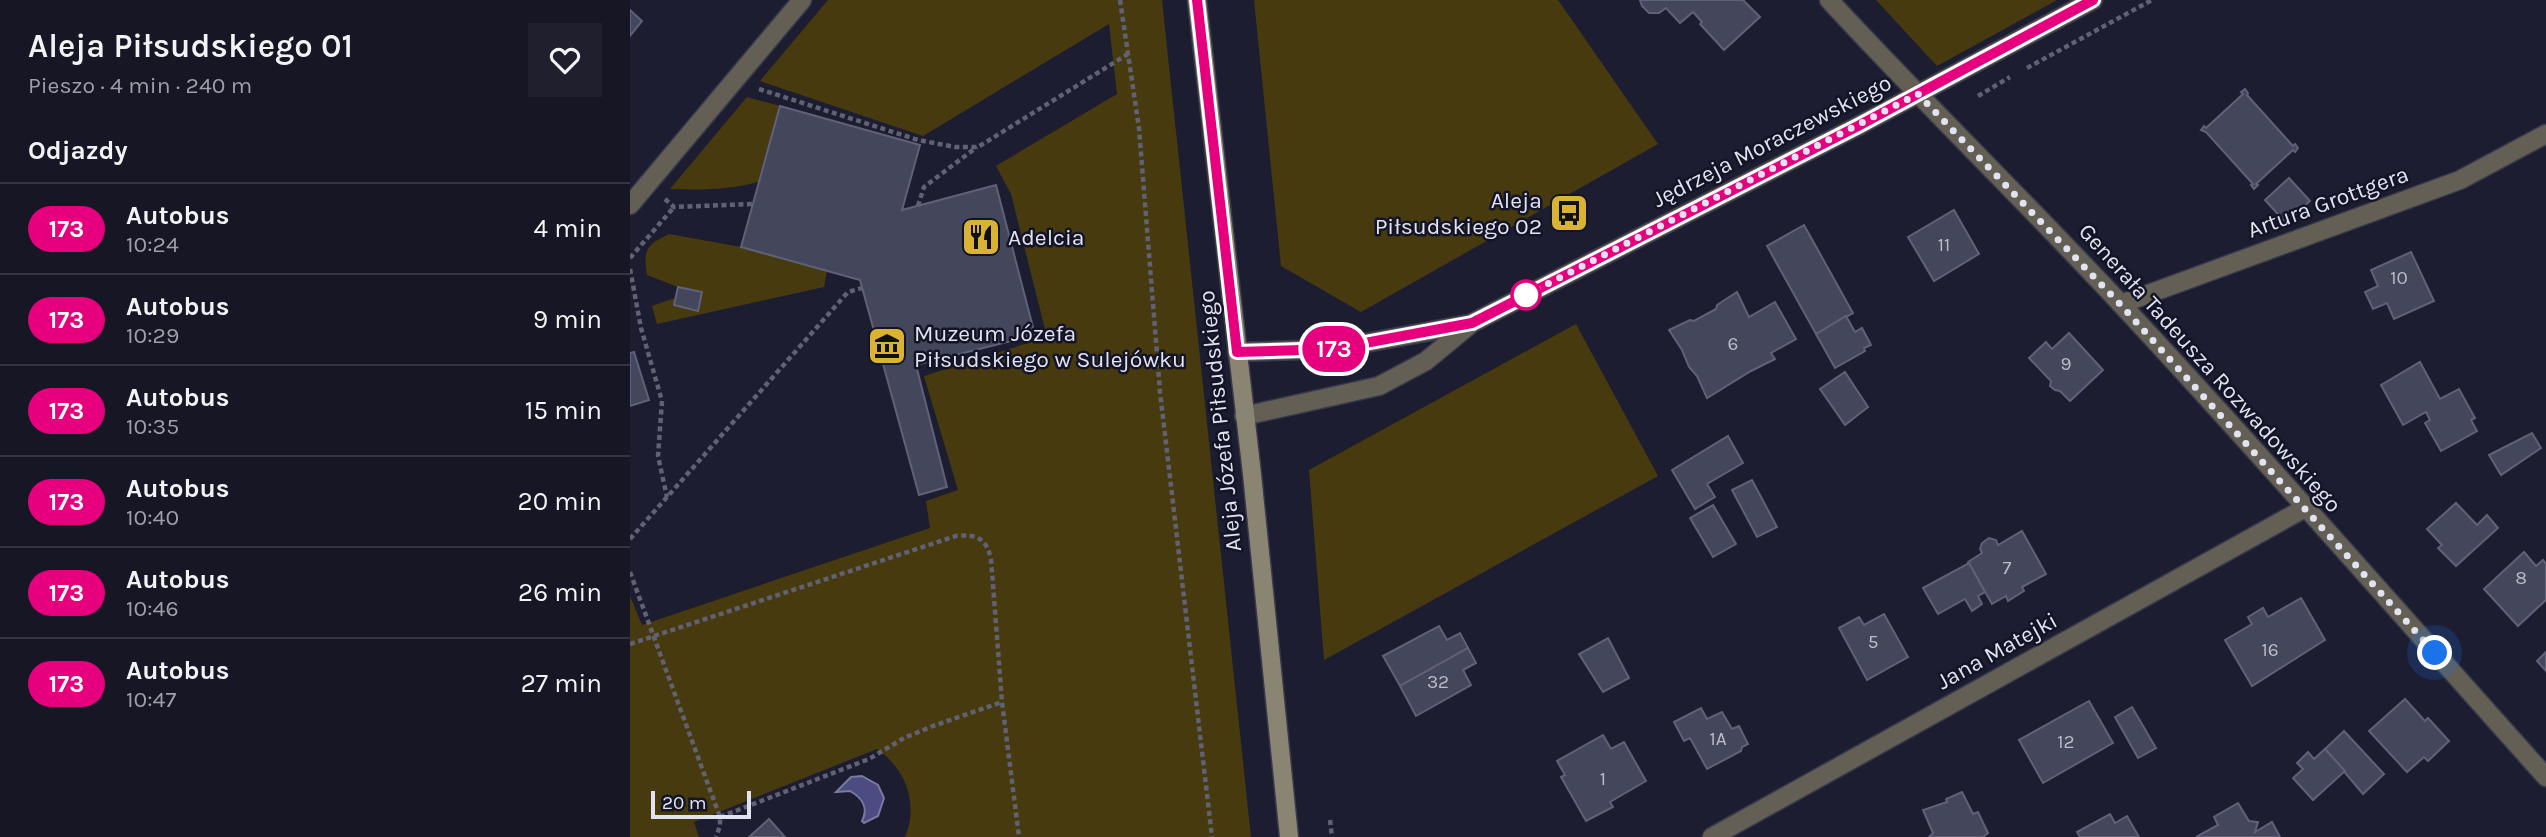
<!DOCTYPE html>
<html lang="pl">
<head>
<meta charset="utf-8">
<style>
  :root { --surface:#161625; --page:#1f1f2d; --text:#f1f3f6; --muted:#9e9fa7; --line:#353542 }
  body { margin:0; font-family:Karla,sans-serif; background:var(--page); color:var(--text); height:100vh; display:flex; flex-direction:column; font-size:26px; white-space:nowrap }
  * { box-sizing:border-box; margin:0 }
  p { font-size:23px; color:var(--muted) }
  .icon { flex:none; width:38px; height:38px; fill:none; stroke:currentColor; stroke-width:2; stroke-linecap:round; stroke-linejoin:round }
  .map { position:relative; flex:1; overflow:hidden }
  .drawer { display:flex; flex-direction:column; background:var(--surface); width:630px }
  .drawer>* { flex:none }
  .badge { padding:0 14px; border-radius:23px; font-size:24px; line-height:46px }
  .scale { position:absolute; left:21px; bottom:18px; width:100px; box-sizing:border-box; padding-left:7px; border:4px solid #e2e3f1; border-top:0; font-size:19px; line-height:24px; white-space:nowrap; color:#e2e3f1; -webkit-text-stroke:5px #141427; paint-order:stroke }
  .you { position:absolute; width:35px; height:35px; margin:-18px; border:5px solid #fff; border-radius:50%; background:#1a73e8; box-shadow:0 0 0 10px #1a73e833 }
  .map>.badge { position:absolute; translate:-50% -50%; box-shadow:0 0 0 4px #fff }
  h2 { padding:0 28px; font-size:26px; line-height:63px }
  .round { display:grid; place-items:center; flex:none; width:74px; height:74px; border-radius:0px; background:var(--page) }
  .head { display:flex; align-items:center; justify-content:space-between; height:119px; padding:0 28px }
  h1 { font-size:33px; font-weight:600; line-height:52px }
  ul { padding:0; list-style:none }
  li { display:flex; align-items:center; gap:21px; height:91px; padding:0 28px; border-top:2px solid var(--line) }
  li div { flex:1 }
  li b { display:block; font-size:26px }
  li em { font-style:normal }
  li .badge { min-width:77px; font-weight:700; text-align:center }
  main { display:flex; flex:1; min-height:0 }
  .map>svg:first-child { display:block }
  .green { fill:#483a0f }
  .water { fill:#4c4c82; stroke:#7979a3; stroke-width:2 }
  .building { fill:#44465c; stroke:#606179; stroke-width:2 }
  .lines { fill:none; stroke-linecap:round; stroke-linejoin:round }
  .minor-casing { stroke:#39394c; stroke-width:21 }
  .tertiary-casing { stroke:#39394c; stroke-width:21 }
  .secondary-casing { stroke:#39394c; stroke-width:21 }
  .path { stroke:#606173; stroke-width:4.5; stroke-dasharray:5 3.5; stroke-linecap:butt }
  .minor { stroke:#635f55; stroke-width:18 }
  .tertiary { stroke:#635f55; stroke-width:18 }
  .secondary { stroke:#8a8473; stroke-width:18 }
  .line-casing { stroke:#fff; stroke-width:16 }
  .line { stroke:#e6007e; stroke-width:10 }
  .walk { stroke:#e2e3f1; stroke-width:7; stroke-dasharray:0 12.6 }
  .stop-dot { fill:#fff; stroke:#e6007e; stroke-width:3.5 }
  .labels { text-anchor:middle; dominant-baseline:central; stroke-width:5; stroke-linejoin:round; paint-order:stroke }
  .number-label { font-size:19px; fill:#babccc }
  .street-label { font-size:23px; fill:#e2e3f1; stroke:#141427 }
  .poi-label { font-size:23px; fill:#e2e3f1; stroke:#141427; text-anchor:start }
</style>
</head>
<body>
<main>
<section class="drawer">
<div class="head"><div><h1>Aleja Piłsudskiego 01</h1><p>Pieszo · 4 min · 240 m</p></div><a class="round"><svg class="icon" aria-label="heart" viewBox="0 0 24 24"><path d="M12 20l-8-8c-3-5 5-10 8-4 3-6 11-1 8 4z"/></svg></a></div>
<h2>Odjazdy</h2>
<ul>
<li><span class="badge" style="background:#e6007e;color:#fff">173</span><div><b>Autobus</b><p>10:24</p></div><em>4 min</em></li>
<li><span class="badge" style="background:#e6007e;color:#fff">173</span><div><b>Autobus</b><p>10:29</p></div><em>9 min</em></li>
<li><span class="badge" style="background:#e6007e;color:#fff">173</span><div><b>Autobus</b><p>10:35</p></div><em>15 min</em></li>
<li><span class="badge" style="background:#e6007e;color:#fff">173</span><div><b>Autobus</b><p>10:40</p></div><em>20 min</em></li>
<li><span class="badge" style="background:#e6007e;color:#fff">173</span><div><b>Autobus</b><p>10:46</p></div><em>26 min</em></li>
<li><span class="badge" style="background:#e6007e;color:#fff">173</span><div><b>Autobus</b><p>10:47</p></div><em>27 min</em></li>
</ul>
</section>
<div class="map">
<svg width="1916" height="837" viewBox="0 0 1916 837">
  <rect width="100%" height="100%" fill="#1d1d31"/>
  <g class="green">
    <path d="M198 0H532L621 837H275C289 804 276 769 247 749L64 822 69 837H0V596L12 625 300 528 296 501 328 490 294 376 417 337 381 194 366 166 487 94 479 24 293 136 130 81Z"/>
    <path d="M624 0H928L1028 144 731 312 651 266Z"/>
    <path d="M1246 0H1427L1307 66Z"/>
    <path d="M117 97 150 106 128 182C98 190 70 190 40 189Z"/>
    <path d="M39 234 111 247 197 271 194 287 27 324 22 306 45 298 44 305 68 311 72 293 48 287 17 275C13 250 16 245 39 234Z"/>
    <path d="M946 324 1028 476 694 660 679 470Z"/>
  </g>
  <path class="water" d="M232 776 248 785 254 798 248 816 234 823 232 821C239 807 232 798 220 791L206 792 221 777Z"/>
  <g class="building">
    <path d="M1010 0H1113L1130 17 1094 50 1070 24 1072 22 1063 12 1050 23 1036 8 1029 13H1019L1012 6Z"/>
    <path d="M0 10 12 21 0 36Z"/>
    <path d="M1615 89 1618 93 1617 95 1663 146 1665 144 1668 148 1665 152 1663 150 1626 184 1628 185 1624 189 1621 185 1623 184 1576 132 1571 130 1574 126 1576 128 1613 94 1611 92Z"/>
    <path d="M150 106 290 145 272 210 366 185 405 335 286 365 317 487 289 495 230 280 111 247Z"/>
    <path d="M1659 178 1680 201 1656 223 1635 200Z"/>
    <path d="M1324 210 1349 254 1304 281 1278 237Z"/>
    <path d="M1174 225 1223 313 1186 334 1137 246Z"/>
    <path d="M1781 252 1804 301 1764 319 1757 303 1743 309 1735 292 1748 286 1741 270Z"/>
    <path d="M48 287 72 292 68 311 44 305Z"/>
    <path d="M1107 292 1119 317 1145 302 1166 339 1141 353 1145 359 1121 371 1077 398 1067 376 1059 367 1052 350 1039 330 1060 320 1064 321 1086 309 1087 305Z"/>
    <path d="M1216 316 1225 332 1232 328 1241 345 1234 348 1235 351 1205 368 1186 334Z"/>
    <path d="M1439 333 1473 370 1440 401 1430 391 1425 390 1420 386 1421 381 1399 358 1416 342 1422 349Z"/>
    <path d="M4 352 19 400 0 406V353Z"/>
    <path d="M1790 362 1810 399 1829 389 1845 418 1841 420 1847 431 1811 451 1795 423 1800 420 1796 412 1773 425 1751 385Z"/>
    <path d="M1215 372 1238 407 1215 425 1190 389Z"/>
    <path d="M1902 433 1911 448 1871 475 1859 455Z"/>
    <path d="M1098 436 1113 463 1077 484 1085 497 1065 509 1042 470Z"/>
    <path d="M1122 480 1147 527 1127 537 1102 490Z"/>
    <path d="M1826 503 1847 525 1857 515 1868 528 1826 566 1808 548 1812 545 1797 529Z"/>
    <path d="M1083 505 1106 544 1083 557 1060 518Z"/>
    <path d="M1392 531 1416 574 1392 587 1394 591 1378 601 1376 596 1362 604 1338 562 1352 553 1350 549 1352 543 1359 538 1366 540 1368 545Z"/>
    <path d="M1894 552 1906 566 1913 560 1916 564V600L1888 626 1854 589Z"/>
    <path d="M1339 563 1355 592 1348 596 1352 604 1342 611 1335 599 1308 614 1293 588Z"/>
    <path d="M1671 598 1695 640 1622 686 1595 640 1622 624 1618 617 1633 608 1638 617Z"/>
    <path d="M1254 614 1278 657 1237 680 1209 628 1229 617 1234 625Z"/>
    <path d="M809 626 817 640 830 633 838 648 770 686 753 656Z"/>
    <path d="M978 638 999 678 973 692 949 654Z"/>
    <path d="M838 648 846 663 833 670 841 685 786 716 770 686Z"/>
    <path d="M1916 652V671L1907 661Z"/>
    <path d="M1775 699 1795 721 1798 718 1819 741 1798 761 1794 757 1777 772 1739 731Z"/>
    <path d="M1459 701 1483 743 1413 783 1389 740Z"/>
    <path d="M1502 707 1526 748 1508 758 1485 717Z"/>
    <path d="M1071 708 1077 719 1092 712 1102 729 1109 726 1118 744 1112 747 1111 751 1077 769 1060 738 1054 741 1044 722Z"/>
    <path d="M1714 731 1754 774 1733 794 1695 749Z"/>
    <path d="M973 735 981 749 994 742 1016 781 980 802 983 807 956 821 931 777 935 775 927 761Z"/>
    <path d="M1695 749 1715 771 1683 800 1663 778 1673 769 1667 763 1678 752 1684 759Z"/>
    <path d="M1332 792 1343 814 1348 812 1358 833 1353 837H1299L1303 833 1293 810 1317 802 1316 799Z"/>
    <path d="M1608 803 1619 821 1628 822 1625 832 1642 822 1650 837H1566L1588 825 1584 817Z"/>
    <path d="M1480 814 1485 823 1497 816 1509 837H1450L1447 832Z"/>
    <path d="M139 819 155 837H119Z"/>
  </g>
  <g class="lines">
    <defs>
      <g id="minor">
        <path d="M1199 0C1294 103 1394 200 1490 303 1635 458 1774 619 1916 777"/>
        <path d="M0 205 172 0"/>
        <path d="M1491 304 1830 180 1916 134"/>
        <path d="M1082 837 1675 508"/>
      </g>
      <g id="tertiary">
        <path d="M607 352 703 349 839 324"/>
        <path d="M614 416 749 386 796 361 842 323 1228 126 1463 0"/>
      </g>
      <path id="secondary" d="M567 0 622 474 659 837"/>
    </defs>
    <use href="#minor" class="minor-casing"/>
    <use href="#tertiary" class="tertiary-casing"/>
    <use href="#secondary" class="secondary-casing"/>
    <g class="path">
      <path d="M490 0 509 128 530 392 582 837"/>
      <path d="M1397 68 1522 0"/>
      <path d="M129 89 288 140 325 147H348L498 54"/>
      <path d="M1348 96 1380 77"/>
      <path d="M35 199 44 207 122 204"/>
      <path d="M288 206 294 187 347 147"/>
      <path d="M0 258 44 207"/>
      <path d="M0 269 11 328 32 401 28 456 37 497"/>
      <path d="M0 539 218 292 232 288"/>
      <path d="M0 572 90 817V826L86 837"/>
      <path d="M0 644 326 536C347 534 356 538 361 559L372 702 389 837"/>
      <path d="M90 817 239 759 274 738 303 726 372 702"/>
      <path d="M700 820 702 837"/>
    </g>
    <use href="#minor" class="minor"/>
    <use href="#tertiary" class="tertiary"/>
    <use href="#secondary" class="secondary"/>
  </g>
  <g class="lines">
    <defs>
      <path id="line" d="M567 0 607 352 703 349 842 323 1228 126 1463 0"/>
    </defs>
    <use href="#line" class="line-casing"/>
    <use href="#line" class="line"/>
    <path class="walk" d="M896 295 1288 94 1490 304 1805 653"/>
  </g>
  <defs>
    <symbol id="bus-square" viewBox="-11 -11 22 22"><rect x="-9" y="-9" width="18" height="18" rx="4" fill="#dab333" stroke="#141427"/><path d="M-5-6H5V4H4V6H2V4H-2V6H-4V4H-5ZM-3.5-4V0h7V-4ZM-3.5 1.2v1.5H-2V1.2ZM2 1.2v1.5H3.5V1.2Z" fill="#111"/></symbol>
    <symbol id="restaurant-square" viewBox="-11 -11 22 22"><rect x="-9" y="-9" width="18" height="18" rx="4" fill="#dab333" stroke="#141427"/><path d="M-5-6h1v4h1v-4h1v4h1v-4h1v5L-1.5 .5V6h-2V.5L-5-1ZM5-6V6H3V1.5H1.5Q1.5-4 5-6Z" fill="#111"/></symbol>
    <symbol id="museum-square" viewBox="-11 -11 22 22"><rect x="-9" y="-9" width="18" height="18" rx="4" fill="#dab333" stroke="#141427"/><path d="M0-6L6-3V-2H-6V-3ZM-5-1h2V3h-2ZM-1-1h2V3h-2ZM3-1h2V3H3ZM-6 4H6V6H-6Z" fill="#111"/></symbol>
  </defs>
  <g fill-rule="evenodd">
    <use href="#bus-square" x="917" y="191" width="44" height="44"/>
    <use href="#restaurant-square" x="329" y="215" width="44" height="44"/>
    <use href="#museum-square" x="235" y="324" width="44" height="44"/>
  </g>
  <circle class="stop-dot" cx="896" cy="295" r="14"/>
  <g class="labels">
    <g class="number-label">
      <text x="1314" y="245">11</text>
      <text x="1769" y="278">10</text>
      <text x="1103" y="344">6</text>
      <text x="1436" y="364">9</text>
      <text x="1377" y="568">7</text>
      <text x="1891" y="578">8</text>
      <text x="1243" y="642">5</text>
      <text x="1640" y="650">16</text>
      <text x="808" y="682">32</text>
      <text x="1088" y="739">1A</text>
      <text x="1436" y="742">12</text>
      <text x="973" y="779">1</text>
    </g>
    <g class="street-label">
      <text transform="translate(1142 141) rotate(-27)">Jędrzeja Moraczewskiego</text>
      <text transform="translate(1698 202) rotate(-20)">Artura Grottgera</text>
      <text transform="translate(1580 368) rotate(48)">Generała Tadeusza Rozwadowskiego</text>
      <text transform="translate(590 421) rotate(-96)">Aleja Józefa Piłsudskiego</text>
      <text transform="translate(1367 651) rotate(-29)">Jana Matejki</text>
    </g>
    <g class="poi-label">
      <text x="912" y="200" text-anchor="end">Aleja<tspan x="912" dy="26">Piłsudskiego 02</tspan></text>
      <text x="378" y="237">Adelcia</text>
      <text x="284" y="333">Muzeum Józefa<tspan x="284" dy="26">Piłsudskiego w Sulejówku</tspan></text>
    </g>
  </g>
</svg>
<div class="scale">20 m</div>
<div class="you" style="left:1805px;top:653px"></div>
<b class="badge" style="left:704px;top:349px;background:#e6007e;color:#fff">173</b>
</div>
</main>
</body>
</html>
